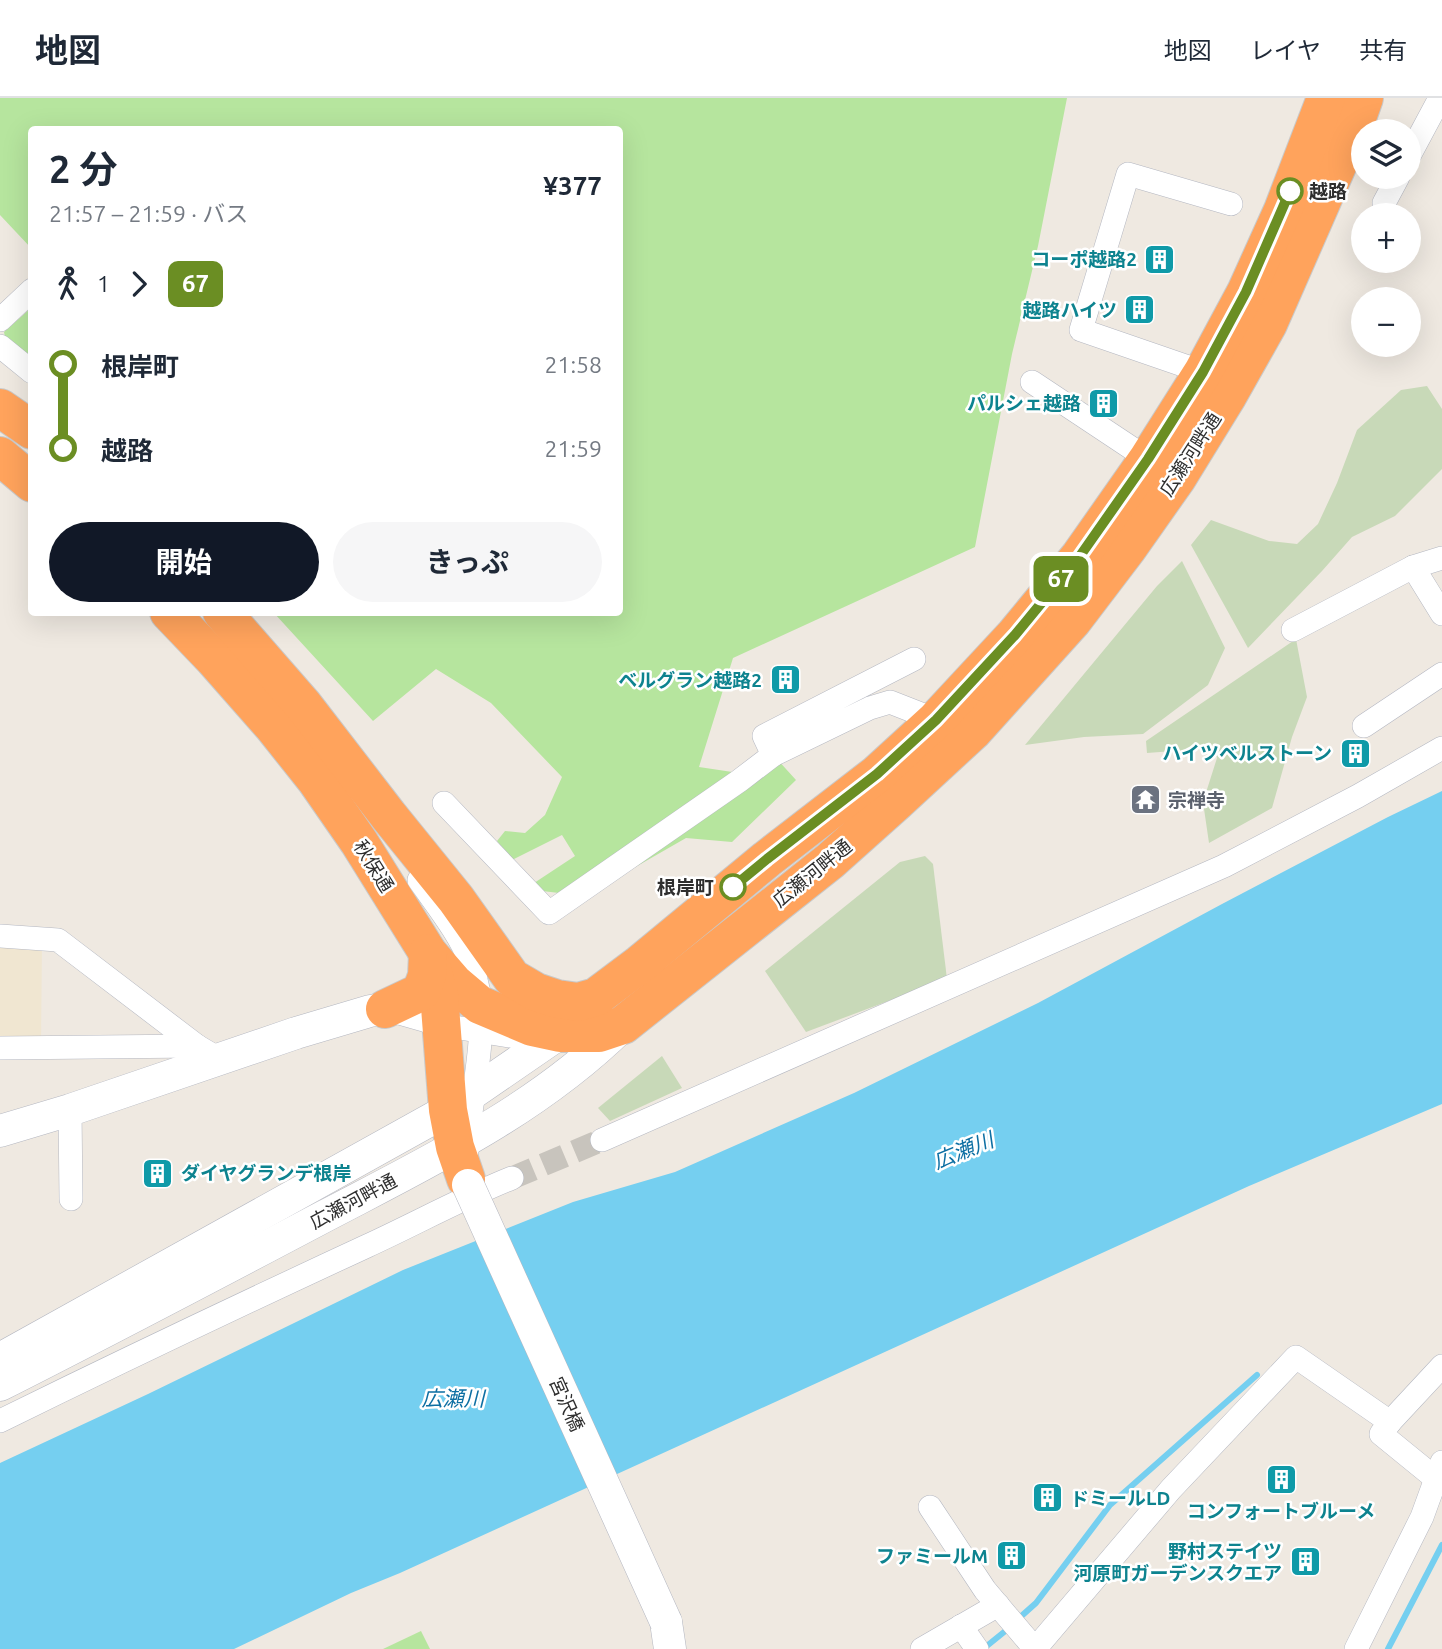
<!DOCTYPE html>
<html lang="ja">
<head>
<meta charset="utf-8">
<style>
  :root { --surface:#fff; --page:#f6f6f7; --text:#1f2937; --muted:#747a83; --line:#e0e1e3; --accent:#111827 }
  body { margin:0; font-family:Ubuntu,"Noto Sans JP",sans-serif; background:var(--page); color:var(--text); height:100vh; display:flex; flex-direction:column; font-size:26px; white-space:nowrap }
  * { box-sizing:border-box; margin:0 }
  p { font-size:23px; color:var(--muted) }
  .icon { flex:none; width:38px; height:38px; fill:none; stroke:currentColor; stroke-width:2; stroke-linecap:round; stroke-linejoin:round }
  .map { position:relative; flex:1; overflow:hidden }
  .details { position:absolute; left:28px; top:28px; width:595px; height:490px; display:flex; flex-direction:column; background:var(--surface); border-radius:7px; box-shadow:0 7px 28px #0002 }
  .details>* { flex:none }
  .badge { padding:0 14px; border-radius:10px; font-size:24px; line-height:46px }
  .controls { position:absolute; left:1351px; top:21px; display:grid; gap:14px }
  .controls a { display:grid; place-items:center; width:70px; height:70px; border-radius:50%; background:var(--surface); box-shadow:0 7px 28px #0002; font-size:35px }
  .map>.badge { position:absolute; translate:-50% -50%; box-shadow:0 0 0 4px #fff }
  .legs { display:flex; align-items:center; gap:10px; height:77px; padding:0 21px; font-size:23px }
  .legs p { margin-inline-start:auto }
  .summary { display:flex; align-items:center; justify-content:space-between; height:119px; padding:0 21px }
  h1 { font-size:38px; font-weight:700; line-height:52px }
  .action { display:flex; gap:14px; margin-top:auto; padding:14px 21px }
  .action a { flex:1; height:80px; border-radius:42px; background:var(--accent); color:#fff; font-size:28px; font-weight:700; line-height:80px; text-align:center }
  .action a+a { background:var(--page); color:var(--text) }
  ul { padding:0 21px; list-style:none }
  li { display:flex; align-items:center; gap:24px; height:84px; font-size:26px }
  li i { display:grid; place-items:center; width:10px; height:100%; margin:0 9px; background:currentColor }
  li i::after { content:''; width:18px; height:18px; margin:-9px; border:5px solid; border-radius:50%; background:var(--surface) }
  li p { margin-inline-start:auto }
  li:first-child i { background:linear-gradient(#0000 50%,currentColor 0) }
  li:last-child i { background:linear-gradient(currentColor 50%,#0000 0) }
  header { display:flex; align-items:center; gap:42px; box-sizing:border-box; height:98px; padding:0 35px; background:var(--surface); border-bottom:2px solid var(--line) }
  header strong { font-size:33px }
  nav { display:flex; gap:38px; margin-inline-start:auto; font-size:24px }
  .map>svg:first-child { display:block }
  .education { fill:#f0e6d1 }
  .green { fill:#b6e59e }
  .cemetery { fill:#c8d9b8 }
  .water { fill:#75cff0 }
  .lines { fill:none; stroke-linecap:round; stroke-linejoin:round }
  .stream { stroke:#75cff0; stroke-width:6 }
  .street-tunnel { stroke:#c8c4bd; stroke-width:23; stroke-dasharray:23 11; stroke-linecap:butt }
  .street-casing { stroke:#b4b7c1; stroke-width:24 }
  .secondary-casing { stroke:#b4b7c1; stroke-width:33 }
  .highway-casing { stroke:#c9c9c9; stroke-width:40 }
  .street { stroke:#fff; stroke-width:23 }
  .secondary { stroke:#fff; stroke-width:32 }
  .highway { stroke:#ffa35c; stroke-width:38 }
  .secondary-bridge-casing { stroke:#b4b7c1; stroke-width:33; stroke-linecap:butt }
  .secondary-bridge { stroke:#fff; stroke-width:32 }
  .line-1-casing { stroke:#fff; stroke-width:16 }
  .line-1 { stroke:#6b8e23; stroke-width:10 }
  .stop-1-dot { fill:#fff; stroke:#6b8e23; stroke-width:3.5 }
  .labels { text-anchor:middle; dominant-baseline:central; stroke-width:5; stroke-linejoin:round; paint-order:stroke }
  .stop-label { font-size:19px; font-weight:bold; fill:#2e2e2e; stroke:#fff; text-anchor:start }
  .culture-label { font-size:19px; font-weight:bold; fill:#0d838f; stroke:#fff; text-anchor:end }
  .street-label { font-size:19px; fill:#2e2e2e; stroke:#fff }
  .worship-label { font-size:19px; font-weight:bold; fill:#5b616d; stroke:#fff; text-anchor:start }
  .water-label { font-size:21px; font-style:italic; fill:#0d6fa3; stroke:#fff }
</style>
</head>
<body>
<header>
<strong>地図</strong>
<nav><a>地図</a><a>レイヤ</a><a>共有</a></nav>
</header>
<div class="map">
<svg width="1442" height="1551" viewBox="0 0 1442 1551">
  <rect width="100%" height="100%" fill="#efe9e1"/>
  <path class="education" d="M0 845H42L41 945 0 944Z"/>
  <g class="green">
    <path d="M0 0H1067L1038 148 1012 256 975 449 733 560 699 669 739 675 776 660 796 682 732 744 686 740 585 798 525 791 575 758 562 737 512 762 497 743 505 733 525 735 545 717 562 679 491 605 436 571 373 623 274 515 620 514V32H32L31 150 0 117Z"/>
    <path d="M31 210V265L6 245 4 234Z"/>
    <path d="M421 1533 430 1551H383Z"/>
  </g>
  <g class="cemetery">
    <path d="M1427 288 1442 311V371L1395 418 1352 439 1322 473 1248 550 1191 447 1211 422 1269 443 1297 446 1318 426 1337 385 1357 332 1401 292Z"/>
    <path d="M1182 463 1225 550 1208 587 1143 636 1084 639 1025 647 1157 488Z"/>
    <path d="M1296 541 1307 599 1292 639 1272 710 1209 745 1203 704 1217 660 1213 650 1147 655 1146 643Z"/>
    <path d="M925 758 933 766 947 881 806 934 765 873 900 764Z"/>
    <path d="M662 958 682 990 610 1023 598 1010Z"/>
  </g>
  <path class="water" d="M1442 693V1006L1249 1088 400 1475 351 1495 234 1551H0V1365L148 1296 403 1172 573 1104 675 1074 854 995 1038 905 1222 806 1388 719Z"/>
  <g class="lines">
    <g class="stream">
      <path d="M1017 1522 1036 1505 1110 1407 1257 1277"/>
      <path d="M983 1551 1009 1530"/>
      <path d="M1388 1551 1442 1447"/>
    </g>
    <path class="street-tunnel" d="M512 1080 602 1042"/>
    <defs>
      <g id="street">
        <path d="M1409 58 1440 0"/>
        <path d="M1384 105 1398 79"/>
        <path d="M0 222 32 192"/>
        <path d="M0 248 32 274"/>
        <path d="M1203 274 1081 232 1128 76 1231 106"/>
        <path d="M1032 284 1148 361"/>
        <path d="M1413 469 1442 516"/>
        <path d="M1293 532 1413 469 1442 460"/>
        <path d="M914 561 764 638 773 657 870 610 890 604 936 622"/>
        <path d="M1364 628 1442 576"/>
        <path d="M444 705 549 815 739 683 773 657"/>
        <path d="M419 782C437 808 459 835 471 865 494 925 470 992 467 1053"/>
        <path d="M0 838 58 842 197 948 219 961"/>
        <path d="M385 911 441 927 516 939 529 937"/>
        <path d="M0 950 197 948"/>
        <path d="M70 1012 71 1101"/>
        <path d="M602 1042 1224 768 1358 698 1442 650"/>
        <path d="M0 1323C122 1263 244 1205 367 1148 415 1126 462 1100 512 1080"/>
        <path d="M1390 1324 1442 1268"/>
        <path d="M930 1409 985 1492 1035 1551"/>
        <path d="M961 1528 977 1551"/>
        <path d="M922 1551 998 1507"/>
        <path d="M1035 1551 1171 1391 1296 1259 1390 1324 1381 1336 1435 1380"/>
        <path d="M1356 1551 1422 1419 1442 1364"/>
      </g>
      <g id="secondary">
        <path d="M0 1033 70 1012 296 935 370 913 385 911"/>
        <path d="M0 1261 448 1012 560 935 570 924"/>
        <path d="M0 1287C109 1232 217 1175 325 1118 430 1063 537 1012 623 927"/>
        <path d="M666 1524 670 1551"/>
      </g>
      <g id="highway">
        <path d="M0 310 32 332"/>
        <path d="M0 358 32 385"/>
        <path d="M169 514 214 561 273 628 316 682 359 744 428 855 454 885 480 907 532 929 560 935H599L623 927 830 763 896 704 973 633 1073 522 1127 451 1177 380 1228 297 1268 226 1352 34 1364 0"/>
        <path d="M222 514 304 608 388 717 456 801 512 880 536 894 557 901 578 904 596 899 640 866 767 761 877 676 936 622 1015 537 1080 458 1148 361 1203 274 1246 194 1283 112 1326 0"/>
        <path d="M428 857 439 896 448 1012 455 1049 466 1081"/>
        <path d="M385 911 421 894 427 878 428 855"/>
      </g>
    </defs>
    <use href="#street" class="street-casing"/>
    <use href="#secondary" class="secondary-casing"/>
    <use href="#highway" class="highway-casing"/>
    <use href="#street" class="street"/>
    <use href="#secondary" class="secondary"/>
    <use href="#highway" class="highway"/>
    <defs>
      <path id="secondary-bridge" d="M468 1087 666 1524"/>
    </defs>
    <use href="#secondary-bridge" class="secondary-bridge-casing"/>
    <use href="#secondary-bridge" class="secondary-bridge"/>
  </g>
  <g class="lines">
    <defs>
      <path id="line-1" d="M733 789 767 761 877 676 936 622 1015 537 1080 458 1148 361 1203 274 1246 194 1290 93"/>
    </defs>
    <use href="#line-1" class="line-1-casing"/>
    <use href="#line-1" class="line-1"/>
  </g>
  <defs>
    <symbol id="building-square" viewBox="-11 -11 22 22"><rect x="-9" y="-9" width="18" height="18" rx="4" fill="#0f9aa8" stroke="#fff"/><path d="M-4-6H4V6H1V3H-1V6H-4ZM-2.5-4.3h1.7v1.8h-1.7ZM.8-4.3h1.7v1.8H.8ZM-2.5-1h1.7V.8h-1.7ZM.8-1h1.7V.8H.8Z" fill="#fff"/></symbol>
    <symbol id="temple-square" viewBox="-11 -11 22 22"><rect x="-9" y="-9" width="18" height="18" rx="4" fill="#6b7280" stroke="#fff"/><path d="M0-6L5-2H3V0L6.5 2.5H4V6H1.5V3h-3V6H-4V2.5H-6.5L-3 0V-2H-5Z" fill="#fff"/></symbol>
  </defs>
  <g fill-rule="evenodd">
    <use href="#building-square" x="1142" y="144" width="35" height="35"/>
    <use href="#building-square" x="1122" y="194" width="35" height="35"/>
    <use href="#building-square" x="1086" y="288" width="35" height="35"/>
    <use href="#building-square" x="768" y="564" width="35" height="35"/>
    <use href="#building-square" x="1338" y="638" width="35" height="35"/>
    <use href="#temple-square" x="1128" y="684" width="35" height="35"/>
    <use href="#building-square" x="140" y="1058" width="35" height="35"/>
    <use href="#building-square" x="1264" y="1364" width="35" height="35"/>
    <use href="#building-square" x="1030" y="1382" width="35" height="35"/>
    <use href="#building-square" x="994" y="1440" width="35" height="35"/>
    <use href="#building-square" x="1288" y="1446" width="35" height="35"/>
  </g>
  <g class="stop-1-dot">
    <circle cx="1290" cy="93" r="12"/>
    <circle cx="733" cy="789" r="12"/>
  </g>
  <g class="labels">
    <g class="stop-label">
      <text x="1309" y="93">越路</text>
      <text x="714" y="789" text-anchor="end">根岸町</text>
    </g>
    <g class="culture-label">
      <text x="1137" y="161">コーポ越路2</text>
      <text x="1117" y="212">越路ハイツ</text>
      <text x="1081" y="305">パルシェ越路</text>
      <text x="762" y="582">ベルグラン越路2</text>
      <text x="1332" y="655">ハイツベルストーン</text>
      <text x="181" y="1075" text-anchor="start">ダイヤグランデ根岸</text>
      <text x="1070" y="1400" text-anchor="start">ドミールLD</text>
      <text x="1281" y="1413" text-anchor="middle">コンフォートブルーメ</text>
      <text x="1282" y="1453">野村ステイツ<tspan x="1282" dy="22">河原町ガーデンスクエア</tspan></text>
      <text x="988" y="1458">ファミールM</text>
    </g>
    <g class="street-label">
      <text transform="translate(1190 356) rotate(-57)">広瀬河畔通</text>
      <text transform="translate(374 768) rotate(58)">秋保通</text>
      <text transform="translate(812 775) rotate(-39)">広瀬河畔通</text>
      <text transform="translate(353 1103) rotate(-28)">広瀬河畔通</text>
      <text transform="translate(567 1306) rotate(66)">宮沢橋</text>
    </g>
    <g class="worship-label">
      <text x="1168" y="702">宗禅寺</text>
    </g>
    <g class="water-label">
      <text transform="translate(963 1052) rotate(-22)">広瀬川</text>
      <text x="453" y="1300">広瀬川</text>
    </g>
  </g>
</svg>
<div class="controls">
<a><svg class="icon" aria-label="layers" viewBox="0 0 24 24"><path d="M12 4l9 5-9 5-9-5zM3 14l9 5 9-5"/></svg></a>
<a>+</a>
<a>−</a>
</div>
<b class="badge" style="left:1061px;top:481px;background:#6b8e23;color:#fff">67</b>
<section class="details">
<div class="summary"><div><h1>2 分</h1><p>21:57 – 21:59 · バス</p></div><b>¥377</b></div>
<div class="legs"><svg class="icon" aria-label="walk" viewBox="0 0 24 24"><circle cx="13" cy="4" r="2"/><path d="M13 8l-2 6 4 7M11 14l-3 7M7 12l3-4h3l4 4"/></svg>1<svg class="icon" aria-label="forward" viewBox="0 0 24 24"><path d="M9 5l7 7-7 7"/></svg><b class="badge" style="background:#6b8e23;color:#fff">67</b></div>
<ul>
<li><i style="color:#6b8e23"></i><b>根岸町</b><p>21:58</p></li>
<li><i style="color:#6b8e23"></i><b>越路</b><p>21:59</p></li>
</ul>
<div class="action"><a>開始</a><a>きっぷ</a></div>
</section>
</div>
</body>
</html>
